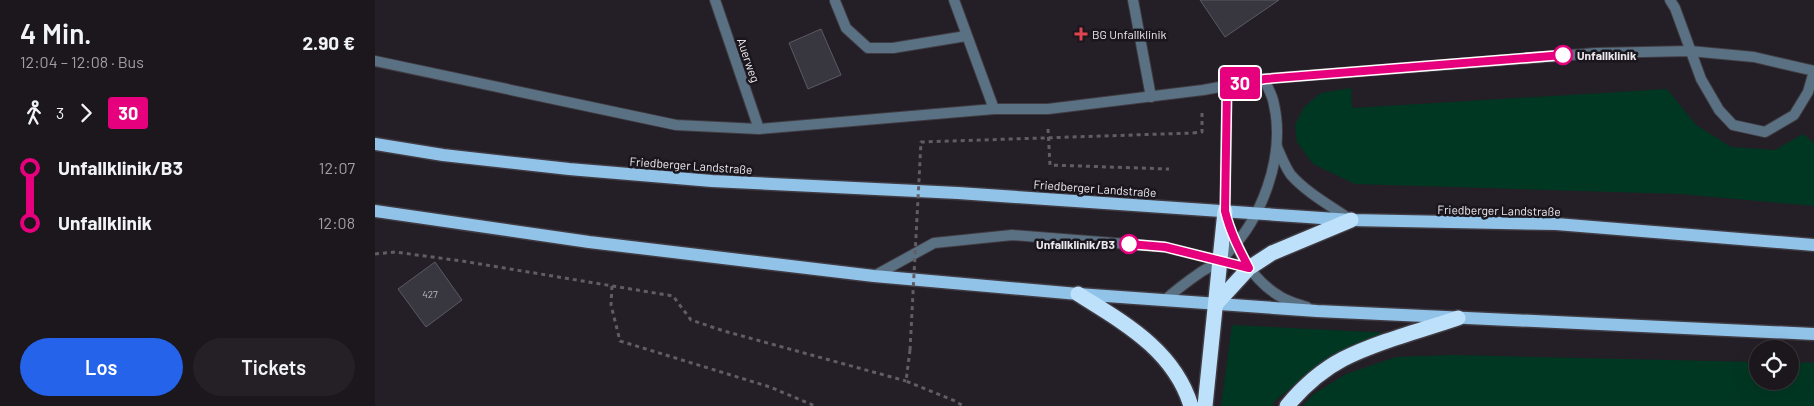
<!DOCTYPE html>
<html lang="de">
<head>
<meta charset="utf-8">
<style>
  :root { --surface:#1b171c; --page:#242025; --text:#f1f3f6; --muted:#a09fa3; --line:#39363b; --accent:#2563eb }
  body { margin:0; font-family:Barlow,sans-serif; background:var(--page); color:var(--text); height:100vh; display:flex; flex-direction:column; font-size:19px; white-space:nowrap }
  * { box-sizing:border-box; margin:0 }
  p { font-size:16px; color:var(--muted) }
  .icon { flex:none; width:28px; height:28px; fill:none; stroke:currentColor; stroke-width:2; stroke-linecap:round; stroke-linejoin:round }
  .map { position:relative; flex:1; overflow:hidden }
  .drawer { display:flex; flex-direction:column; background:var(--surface); width:375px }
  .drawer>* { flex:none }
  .badge { padding:0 10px; border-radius:4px; font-size:18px; line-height:32px }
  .buttons { position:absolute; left:1374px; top:340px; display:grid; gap:10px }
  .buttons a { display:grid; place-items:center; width:50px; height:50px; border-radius:50%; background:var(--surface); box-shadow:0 5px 20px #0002,0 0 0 1px var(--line); font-size:25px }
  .map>.badge { position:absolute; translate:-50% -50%; box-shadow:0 0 0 2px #fff }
  .legs { display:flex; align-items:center; gap:8px; height:55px; padding:0 20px; font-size:16px }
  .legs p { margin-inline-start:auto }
  .overview { display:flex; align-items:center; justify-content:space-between; height:85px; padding:0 20px }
  h1 { font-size:28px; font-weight:600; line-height:38px }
  .button { display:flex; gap:10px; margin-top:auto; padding:10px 20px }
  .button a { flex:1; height:58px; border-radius:30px; background:var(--accent); color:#fff; font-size:20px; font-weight:600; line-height:58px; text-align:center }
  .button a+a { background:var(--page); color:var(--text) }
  ul { padding:0 20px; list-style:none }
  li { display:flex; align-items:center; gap:18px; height:55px; font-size:19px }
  li i { display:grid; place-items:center; width:8px; height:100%; margin:0 6px; background:currentColor }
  li i::after { content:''; width:12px; height:12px; margin:-6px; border:4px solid; border-radius:50%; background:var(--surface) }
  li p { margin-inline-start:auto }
  li:first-child i { background:linear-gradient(#0000 50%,currentColor 0) }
  li:last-child i { background:linear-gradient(currentColor 50%,#0000 0) }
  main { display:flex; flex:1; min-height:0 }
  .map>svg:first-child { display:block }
  .grass { fill:#003722 }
  .building { fill:#38373f; stroke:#5b5a64 }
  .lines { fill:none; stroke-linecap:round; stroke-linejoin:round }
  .service-casing { stroke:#403b42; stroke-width:12 }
  .minor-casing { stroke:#403b42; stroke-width:12 }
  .primary-casing { stroke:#403b42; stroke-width:15 }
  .motorway-casing { stroke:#403b42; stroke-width:18 }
  .path { stroke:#615d63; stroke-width:3; stroke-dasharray:4 4; stroke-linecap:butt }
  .service { stroke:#5a7183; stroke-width:10 }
  .minor { stroke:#5a7183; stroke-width:10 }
  .primary { stroke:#91c2e8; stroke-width:12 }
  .motorway { stroke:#bde0fb; stroke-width:15 }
  .path-bridge { stroke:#615d63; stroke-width:3; stroke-dasharray:4 4; stroke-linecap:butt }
  .line-1-casing { stroke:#fff; stroke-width:11 }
  .line-1 { stroke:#e6007e; stroke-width:8 }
  .health-dot { fill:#e0444e; stroke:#1a161d; stroke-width:2 }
  .stop-1-dot { fill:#fff; stroke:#e6007e; stroke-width:2.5 }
  .labels { text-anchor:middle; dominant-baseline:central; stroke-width:5; stroke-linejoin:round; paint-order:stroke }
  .number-label { font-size:10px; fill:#bfbcc2 }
  .poi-label { font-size:12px; fill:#ece9ee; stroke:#1a161d; text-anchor:start }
  .stop-label { font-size:12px; font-weight:bold; fill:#ece9ee; stroke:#1a161d; text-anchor:start }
  .street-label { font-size:12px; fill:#ece9ee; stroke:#1a161d }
</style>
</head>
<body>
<main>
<section class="drawer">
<div class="overview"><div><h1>4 Min.</h1><p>12:04 – 12:08 · Bus</p></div><b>2.90 €</b></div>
<div class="legs"><svg class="icon" aria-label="walk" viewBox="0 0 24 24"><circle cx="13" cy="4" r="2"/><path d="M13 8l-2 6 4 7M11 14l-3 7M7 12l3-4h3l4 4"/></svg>3<svg class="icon" aria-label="forward" viewBox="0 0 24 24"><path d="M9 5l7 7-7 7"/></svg><b class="badge" style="background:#e6007e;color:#fff">30</b></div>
<ul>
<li><i style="color:#e6007e"></i><b>Unfallklinik/B3</b><p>12:07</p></li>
<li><i style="color:#e6007e"></i><b>Unfallklinik</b><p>12:08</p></li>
</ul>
<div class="button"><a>Los</a><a>Tickets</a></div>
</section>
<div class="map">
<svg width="1439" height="406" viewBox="0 0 1439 406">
  <rect width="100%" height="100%" fill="#241f26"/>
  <g class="grass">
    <path d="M976 88 977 108 1292 89 1321 125 1356 147 1400 150 1428 134 1439 143V206L1305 194 980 184 938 164 922 142 920 125 929 107 946 93Z"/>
    <path d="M857 325 1015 333 949 360 900 401 897 406H846Z"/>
    <path d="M1078 355 1382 362V381H1415V362L1439 363V406H928L937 395 971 374 1021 357Z"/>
  </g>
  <g class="building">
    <path d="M825 0H904L850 37Z"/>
    <path d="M446 29 466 75 433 89 414 43Z"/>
    <path d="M60 262 87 300 51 327 23 289Z"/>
  </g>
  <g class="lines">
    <defs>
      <g id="service">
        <path d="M579 0 619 109"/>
        <path d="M758 0 776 97"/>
        <path d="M1295 0 1300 8 1326 79 1344 110 1358 125 1390 132 1419 115 1433 92 1439 71"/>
        <path d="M460 1 471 28 493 48H518L591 36"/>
        <path d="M0 61 301 125 384 129 340 0"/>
        <path d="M499 276 559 243 637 235 790 247 874 268"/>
      </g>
      <g id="minor">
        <path d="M852 85 850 211C857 245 876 280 906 297 914 302 923 304 932 307"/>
        <path d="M384 129 619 109H673L828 90 889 79 1221 53 1315 51 1379 57 1439 71"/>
        <path d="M902 147C906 156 910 167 916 175 932 193 956 206 976 220"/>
        <path d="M790 300C801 290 813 281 826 272 832 268 840 265 845 260 887 223 912 155 898 100 896 93 892 86 889 79"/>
      </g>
      <g id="primary">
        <path d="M0 144 68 155 194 169 337 181 583 193 976 220 1181 224 1439 245"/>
        <path d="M0 211 214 242 499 276 703 294 942 311 1439 334"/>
      </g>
      <g id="motorway">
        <path d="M703 294C749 323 799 350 816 406"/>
        <path d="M841 304 874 268 897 253 976 220"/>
        <path d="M830 406 850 211"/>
        <path d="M912 406C927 388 947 370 968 359 1004 341 1045 331 1083 318"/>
      </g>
    </defs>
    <use href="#service" class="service-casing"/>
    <use href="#minor" class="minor-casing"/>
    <use href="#primary" class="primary-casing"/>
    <use href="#motorway" class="motorway-casing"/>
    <g class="path">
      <path d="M673 129 675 165 794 169"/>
      <path d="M818 133 827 132V109"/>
      <path d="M0 254 20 252 87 261 298 296 316 320 349 331 531 381"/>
      <path d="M237 286 236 305 245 341 395 387 440 406"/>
      <path d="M535 350 531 381 580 401 588 406"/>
    </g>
    <use href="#service" class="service"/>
    <use href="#minor" class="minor"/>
    <use href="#primary" class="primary"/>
    <use href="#motorway" class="motorway"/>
    <path class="path-bridge" d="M535 350 546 142 818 133"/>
  </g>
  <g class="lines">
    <defs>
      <path id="line-1" d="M754 244 790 247 874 268C864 249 855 232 850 211L852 86 890 79 1188 55"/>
    </defs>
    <use href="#line-1" class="line-1-casing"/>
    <use href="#line-1" class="line-1"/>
  </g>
  <path class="health-dot" d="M703.5 26.5h5v5h5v5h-5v5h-5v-5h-5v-5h5z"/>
  <g class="stop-1-dot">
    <circle cx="1188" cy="55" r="9"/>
    <circle cx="754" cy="244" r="9"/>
  </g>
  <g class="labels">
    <g class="number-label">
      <text x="55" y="294">427</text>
    </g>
    <g class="poi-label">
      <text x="717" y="34">BG Unfallklinik</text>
    </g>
    <g class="stop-label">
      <text x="1202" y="55">Unfallklinik</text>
      <text x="740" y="244" text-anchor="end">Unfallklinik/B3</text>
    </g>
    <g class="street-label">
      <text transform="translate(374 60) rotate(71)">Auerweg</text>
      <text transform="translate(316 165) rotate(4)">Friedberger Landstraße</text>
      <text transform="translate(720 188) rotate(4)">Friedberger Landstraße</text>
      <text transform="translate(1124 210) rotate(1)">Friedberger Landstraße</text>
    </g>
  </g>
</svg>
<div class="buttons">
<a><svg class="icon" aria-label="locate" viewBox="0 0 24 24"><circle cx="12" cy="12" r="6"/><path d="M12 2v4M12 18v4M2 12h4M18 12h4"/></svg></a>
</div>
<b class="badge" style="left:865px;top:83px;background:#e6007e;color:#fff">30</b>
</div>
</main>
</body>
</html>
